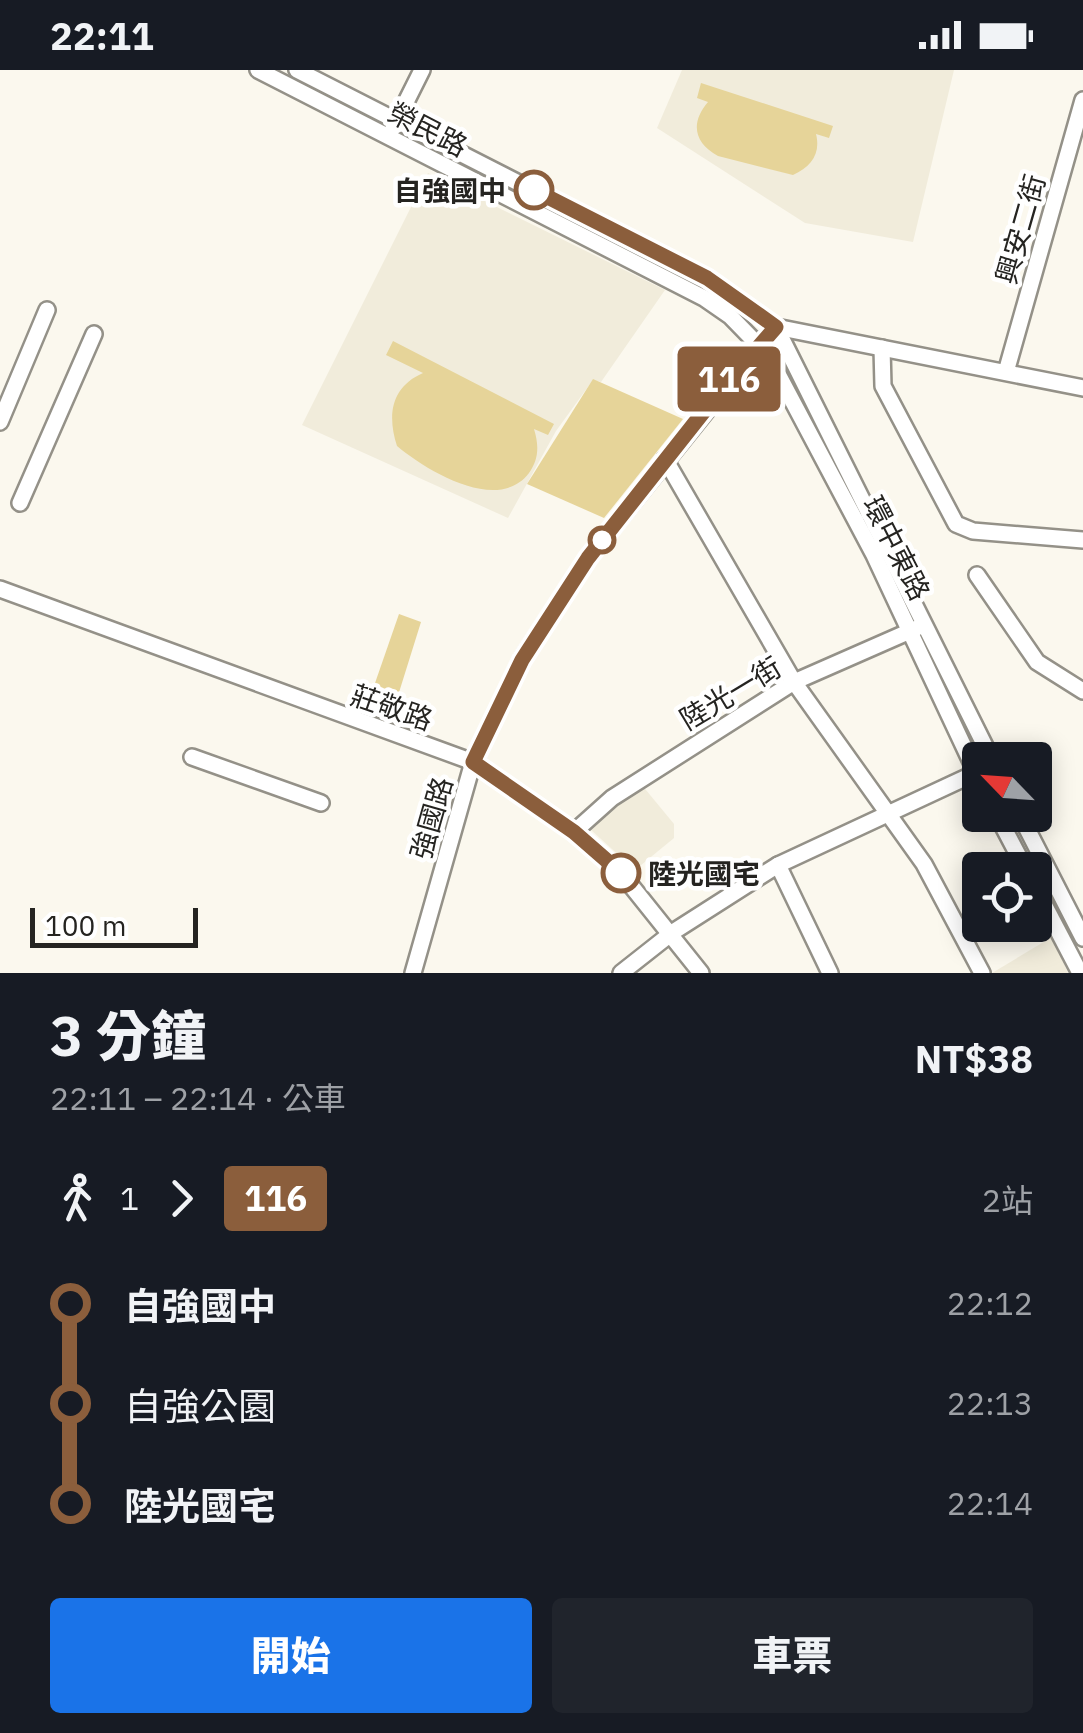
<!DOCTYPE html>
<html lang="zh-TW">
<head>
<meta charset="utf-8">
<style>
  :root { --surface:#171b24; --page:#20242c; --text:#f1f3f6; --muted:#9ea1a6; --accent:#1a73e8 }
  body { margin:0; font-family:"IBM Plex Sans","Noto Sans TC",sans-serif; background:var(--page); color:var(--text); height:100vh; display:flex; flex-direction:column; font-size:38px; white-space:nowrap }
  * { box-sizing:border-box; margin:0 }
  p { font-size:32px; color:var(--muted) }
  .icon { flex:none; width:55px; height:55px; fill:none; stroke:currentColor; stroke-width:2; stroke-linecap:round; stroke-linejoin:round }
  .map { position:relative; height:903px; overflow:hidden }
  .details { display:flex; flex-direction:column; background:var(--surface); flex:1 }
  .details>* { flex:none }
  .badge { padding:0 20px; border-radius:8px; font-size:35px; line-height:65px }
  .needle { width:65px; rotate:295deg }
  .fabs { position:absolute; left:962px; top:672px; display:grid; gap:20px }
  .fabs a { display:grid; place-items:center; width:90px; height:90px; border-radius:10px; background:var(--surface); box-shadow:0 5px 25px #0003; font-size:50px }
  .scale { position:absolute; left:30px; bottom:25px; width:168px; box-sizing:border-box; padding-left:10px; border:5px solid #252421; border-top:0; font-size:28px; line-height:35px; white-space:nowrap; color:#252421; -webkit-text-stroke:8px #fff; paint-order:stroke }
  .map>.badge { position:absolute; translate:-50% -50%; box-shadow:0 0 0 5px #fff }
  .legs { display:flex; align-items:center; gap:15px; height:110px; padding:0 50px; font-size:32px }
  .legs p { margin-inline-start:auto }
  .overview { display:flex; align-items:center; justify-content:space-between; height:170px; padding:0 50px }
  h1 { font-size:55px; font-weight:800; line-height:75px }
  .button { display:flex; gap:20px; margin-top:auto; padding:20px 50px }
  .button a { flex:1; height:115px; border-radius:10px; background:var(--accent); color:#fff; font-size:40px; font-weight:800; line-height:115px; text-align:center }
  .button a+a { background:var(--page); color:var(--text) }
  ul { padding:0 50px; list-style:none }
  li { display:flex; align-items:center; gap:35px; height:100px; font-size:38px }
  li i { display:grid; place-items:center; width:15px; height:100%; margin:0 12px; background:currentColor }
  li i::after { content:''; width:25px; height:25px; margin:-12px; border:8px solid; border-radius:50%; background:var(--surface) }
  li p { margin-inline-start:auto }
  li:first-child i { background:linear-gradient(#0000 50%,currentColor 0) }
  li:last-child i { background:linear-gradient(currentColor 50%,#0000 0) }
  .status { display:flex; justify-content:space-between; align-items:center; height:70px; padding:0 50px; background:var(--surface); direction:ltr }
  .status svg { height:28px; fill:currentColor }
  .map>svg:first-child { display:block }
  .built { fill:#f1ecdb }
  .green { fill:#e6d499 }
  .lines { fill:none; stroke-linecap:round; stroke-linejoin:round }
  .minor-casing { stroke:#949188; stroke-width:20 }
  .minor { stroke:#fff; stroke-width:15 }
  .line-1-casing { stroke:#fff; stroke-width:22 }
  .line-1 { stroke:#8b5e3c; stroke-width:15 }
  .stop-1-dot { fill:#fff; stroke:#8b5e3c; stroke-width:5 }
  .labels { text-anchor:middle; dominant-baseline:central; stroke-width:9; stroke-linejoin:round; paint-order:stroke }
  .street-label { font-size:28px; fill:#252421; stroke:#fff }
  .stop-label { font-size:28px; font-weight:bold; fill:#252421; stroke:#fff; text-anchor:end }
</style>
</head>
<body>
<div class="status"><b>22:11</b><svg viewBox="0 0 49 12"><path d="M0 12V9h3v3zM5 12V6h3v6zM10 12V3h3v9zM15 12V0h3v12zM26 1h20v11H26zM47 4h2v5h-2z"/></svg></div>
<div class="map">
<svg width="1083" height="903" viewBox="0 0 1083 903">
  <rect width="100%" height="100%" fill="#fbf8ee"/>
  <g class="built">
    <path d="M682 0H954L913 172 805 153 657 58Z"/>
    <path d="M428 103 665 220 601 312 593 310 556 361 508 448 302 355Z"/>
    <path d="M641 714 674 754V768L635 800 590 759Z"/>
    <path d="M1052 867 1068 903H992Z"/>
  </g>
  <g class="green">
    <path d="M701 13 833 56 829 68 816 64C821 84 811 97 793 105L718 86C694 73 690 53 708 32L697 28Z"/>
    <path d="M393 271 554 354 548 365 534 359C539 375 539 389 529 403 498 444 427 401 397 376 387 345 391 317 423 303L386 285Z"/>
    <path d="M593 309 683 349 604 448 527 414Z"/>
    <path d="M399 544 421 552 391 648 366 639Z"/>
  </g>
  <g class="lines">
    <defs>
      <g id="minor">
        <path d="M258 0 704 228 730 246 768 285 874 485 980 711"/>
        <path d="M297 0 707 209 776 257 1083 318"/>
        <path d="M393 58 422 0"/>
        <path d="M776 257 992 690"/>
        <path d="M882 278 883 316 956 454 973 461 1083 470"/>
        <path d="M1006 302 1083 30"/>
        <path d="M0 352 47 240"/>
        <path d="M665 389 794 612 924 794 982 903"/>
        <path d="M20 433 94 264"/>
        <path d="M977 505 1037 592 1083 621"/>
        <path d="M0 519 473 692 574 762 621 803 701 903"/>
        <path d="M192 687 321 733"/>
        <path d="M997 745 1026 800"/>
        <path d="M1020 745 1083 868"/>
        <path d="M574 762 612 728 794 612 917 558"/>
        <path d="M778 795 830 903"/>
        <path d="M1035 817 1080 903"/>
        <path d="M413 903 473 692 522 589 588 488 766 267"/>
        <path d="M621 903 673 862 778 795 980 701"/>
      </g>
    </defs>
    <use href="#minor" class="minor-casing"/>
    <use href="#minor" class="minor"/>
  </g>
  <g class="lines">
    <defs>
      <path id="line-1" d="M534 120 707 208 776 257 720 321 588 488 522 590 473 692 574 762 621 803"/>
    </defs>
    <use href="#line-1" class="line-1-casing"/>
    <use href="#line-1" class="line-1"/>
  </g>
  <g class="stop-1-dot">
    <circle cx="534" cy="120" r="18"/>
    <circle cx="602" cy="470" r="12"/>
    <circle cx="621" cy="803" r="18"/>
  </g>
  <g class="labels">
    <g class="street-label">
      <text transform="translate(428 59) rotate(27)">榮民路</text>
      <text transform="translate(1020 159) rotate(-74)">興安二街</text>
      <text transform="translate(897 478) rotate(63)">環中東路</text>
      <text transform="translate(730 623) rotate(-31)">陸光一街</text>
      <text transform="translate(392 637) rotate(19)">莊敬路</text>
      <text transform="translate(431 748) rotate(-74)">強國路</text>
    </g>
    <g class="stop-label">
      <text x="506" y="120">自強國中</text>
      <text x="648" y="803" text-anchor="start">陸光國宅</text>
    </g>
  </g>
</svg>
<div class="fabs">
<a><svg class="needle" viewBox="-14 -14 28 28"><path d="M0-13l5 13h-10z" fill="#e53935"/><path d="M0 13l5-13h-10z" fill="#9ea1a6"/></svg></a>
<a><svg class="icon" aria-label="locate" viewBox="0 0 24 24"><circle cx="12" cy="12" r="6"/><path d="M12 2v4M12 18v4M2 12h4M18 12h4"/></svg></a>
</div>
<div class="scale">100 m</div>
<b class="badge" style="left:729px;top:309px;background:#8b5e3c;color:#fff">116</b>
</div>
<section class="details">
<div class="overview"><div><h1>3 分鐘</h1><p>22:11 – 22:14 · 公車</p></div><b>NT$38</b></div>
<div class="legs"><svg class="icon" aria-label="walk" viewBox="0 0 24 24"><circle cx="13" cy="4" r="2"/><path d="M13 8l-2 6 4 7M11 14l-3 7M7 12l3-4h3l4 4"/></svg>1<svg class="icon" aria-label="forward" viewBox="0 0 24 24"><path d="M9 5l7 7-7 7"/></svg><b class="badge" style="background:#8b5e3c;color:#fff">116</b><p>2站</p></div>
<ul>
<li><i style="color:#8b5e3c"></i><b>自強國中</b><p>22:12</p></li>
<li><i style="color:#8b5e3c"></i><span>自強公園</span><p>22:13</p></li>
<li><i style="color:#8b5e3c"></i><b>陸光國宅</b><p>22:14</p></li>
</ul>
<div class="button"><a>開始</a><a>車票</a></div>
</section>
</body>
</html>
